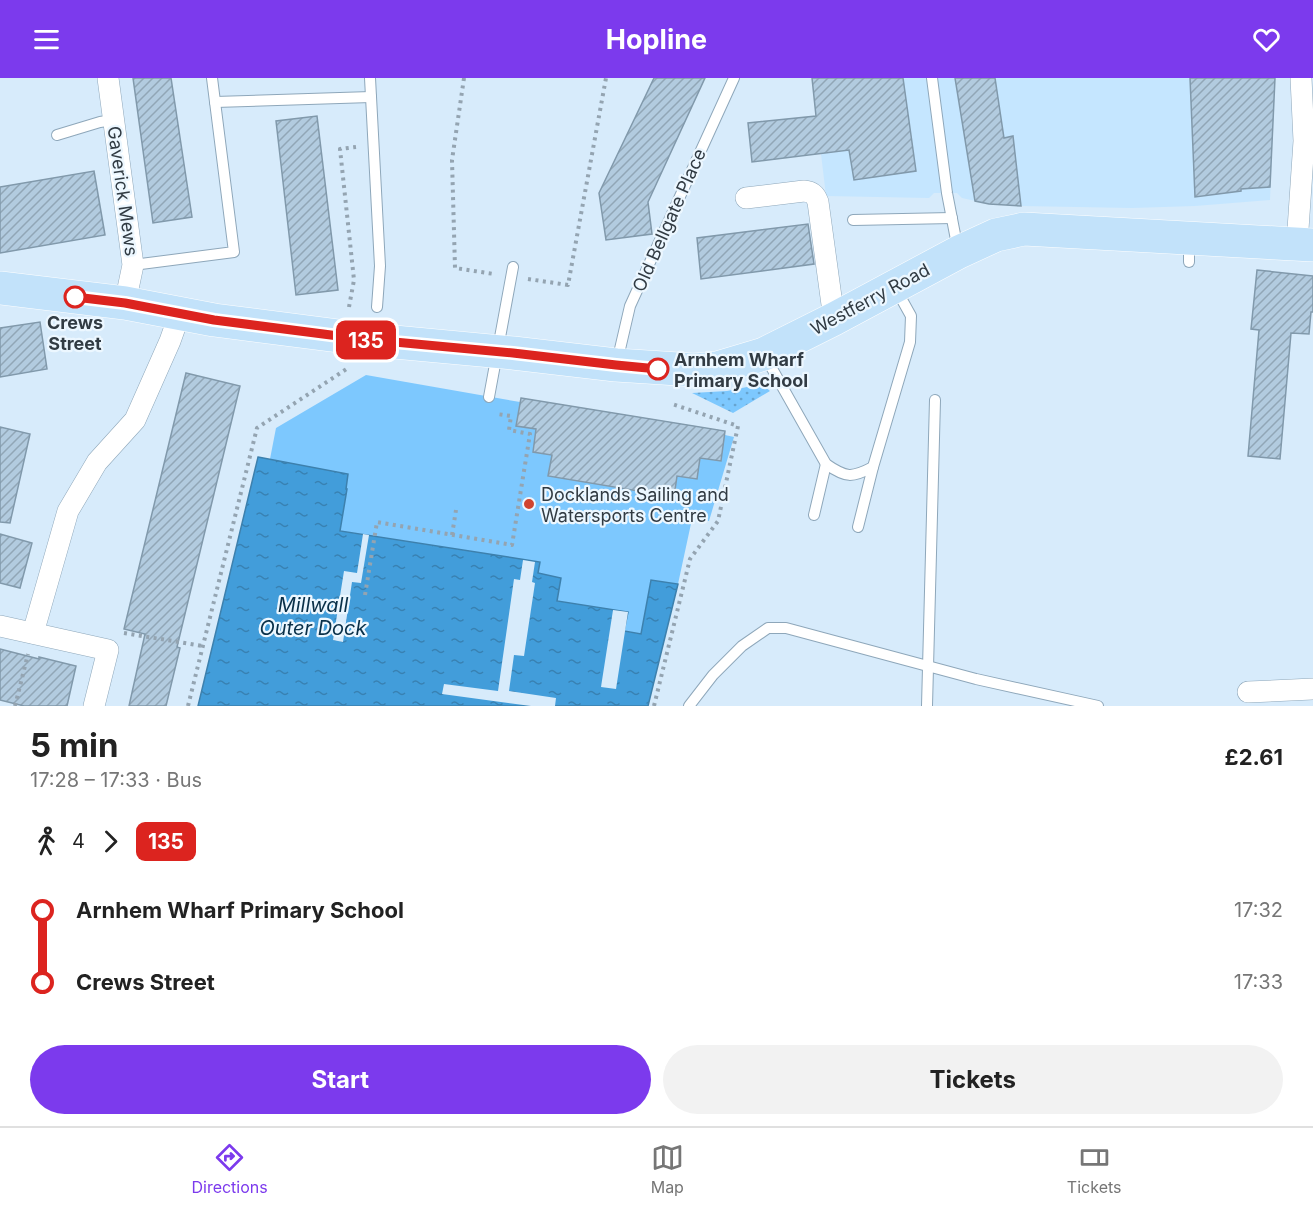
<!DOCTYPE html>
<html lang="en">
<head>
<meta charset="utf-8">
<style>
  :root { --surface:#fff; --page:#f2f2f2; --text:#222; --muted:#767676; --line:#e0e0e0; --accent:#7c3aed }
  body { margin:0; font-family:Inter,sans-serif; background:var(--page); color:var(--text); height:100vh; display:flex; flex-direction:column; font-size:22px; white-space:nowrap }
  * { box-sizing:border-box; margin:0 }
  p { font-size:20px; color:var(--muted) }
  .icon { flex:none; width:33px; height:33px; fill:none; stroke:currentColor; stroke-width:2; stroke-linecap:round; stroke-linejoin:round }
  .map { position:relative; height:628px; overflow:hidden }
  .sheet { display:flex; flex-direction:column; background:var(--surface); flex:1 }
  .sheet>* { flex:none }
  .badge { padding:0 12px; border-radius:9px; font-size:21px; line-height:39px }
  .map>.badge { position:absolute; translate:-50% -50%; box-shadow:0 0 0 3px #fff }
  .legs { display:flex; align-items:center; gap:9px; height:66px; padding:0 30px; font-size:20px }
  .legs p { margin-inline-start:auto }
  .overview { display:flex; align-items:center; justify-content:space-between; height:102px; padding:0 30px }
  h1 { font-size:33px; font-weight:700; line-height:45px }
  .action { display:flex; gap:12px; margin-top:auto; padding:12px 30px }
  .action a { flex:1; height:69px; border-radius:36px; background:var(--accent); color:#fff; font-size:24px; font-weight:700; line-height:69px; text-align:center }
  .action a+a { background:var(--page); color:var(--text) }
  ul { padding:0 30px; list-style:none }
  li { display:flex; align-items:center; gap:21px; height:72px; font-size:22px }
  li i { display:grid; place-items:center; width:9px; height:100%; margin:0 8px; background:currentColor }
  li i::after { content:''; width:15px; height:15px; margin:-8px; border:4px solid; border-radius:50%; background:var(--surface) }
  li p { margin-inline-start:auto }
  li:first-child i { background:linear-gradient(#0000 50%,currentColor 0) }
  li:last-child i { background:linear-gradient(currentColor 50%,#0000 0) }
  header { display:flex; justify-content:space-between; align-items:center; height:78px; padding:0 30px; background:var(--accent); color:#fff; font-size:27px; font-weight:700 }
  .tab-bar { display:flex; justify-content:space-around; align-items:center; height:84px; border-top:2px solid var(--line); background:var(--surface); font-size:16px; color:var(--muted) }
  .tab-bar a { display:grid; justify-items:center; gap:3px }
  .tab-bar .on { color:var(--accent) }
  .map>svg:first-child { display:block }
  .built { fill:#c5e6ff }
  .grass { fill:url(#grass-dots) }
  .pitch { fill:#7dc8fe }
  .water { fill:url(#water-ripples); stroke:#3d80ad; stroke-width:1.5 }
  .pier { fill:#d7ebfb }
  .building { fill:url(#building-hatch); stroke:#8199ab; stroke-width:1.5 }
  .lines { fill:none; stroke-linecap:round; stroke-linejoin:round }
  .service-casing { stroke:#8ea7ba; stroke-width:12 }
  .minor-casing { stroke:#8ea7ba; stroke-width:22 }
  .primary-casing { stroke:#fff; stroke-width:34 }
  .path { stroke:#94a4b1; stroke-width:4; stroke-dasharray:3 4.5; stroke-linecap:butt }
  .service { stroke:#fff; stroke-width:10 }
  .minor { stroke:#fff; stroke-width:21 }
  .primary { stroke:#c2e2fa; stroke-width:33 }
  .line-1-casing { stroke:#fff; stroke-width:14 }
  .line-1 { stroke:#dc241f; stroke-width:9 }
  .stop-1-dot { fill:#fff; stroke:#dc241f; stroke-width:3 }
  .poi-dot { fill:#d0442f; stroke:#ecf7ff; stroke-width:2 }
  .labels { text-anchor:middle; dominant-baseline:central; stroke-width:4.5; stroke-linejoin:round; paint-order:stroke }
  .street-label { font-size:18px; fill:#313b43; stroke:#ecf7ff }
  .stop-label { font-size:18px; font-weight:bold; fill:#313b43; stroke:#ecf7ff }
  .poi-label { font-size:18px; fill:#313b43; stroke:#ecf7ff; text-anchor:start }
  .water-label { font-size:20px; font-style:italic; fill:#093049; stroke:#ecf7ff }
</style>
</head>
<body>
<header><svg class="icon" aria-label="menu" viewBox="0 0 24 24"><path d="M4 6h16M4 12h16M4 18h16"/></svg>Hopline<svg class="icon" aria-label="heart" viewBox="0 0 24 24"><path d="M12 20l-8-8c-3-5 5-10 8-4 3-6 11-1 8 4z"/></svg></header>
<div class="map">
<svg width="1313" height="628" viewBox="0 0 1313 628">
  <defs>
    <pattern id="grass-dots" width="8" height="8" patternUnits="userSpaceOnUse" patternTransform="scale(1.5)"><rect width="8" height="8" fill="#7dc8fe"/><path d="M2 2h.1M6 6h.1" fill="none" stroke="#67a4cf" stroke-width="1.8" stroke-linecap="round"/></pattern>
    <pattern id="water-ripples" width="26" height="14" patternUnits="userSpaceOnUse" patternTransform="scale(1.5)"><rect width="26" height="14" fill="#429dda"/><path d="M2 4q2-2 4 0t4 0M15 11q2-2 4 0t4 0" fill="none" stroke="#3881b2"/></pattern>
    <pattern id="building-hatch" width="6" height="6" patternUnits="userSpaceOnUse" patternTransform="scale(1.5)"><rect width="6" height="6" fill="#b2cbdf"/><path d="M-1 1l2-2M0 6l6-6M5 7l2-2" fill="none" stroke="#91a6b6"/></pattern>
  </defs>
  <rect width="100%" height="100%" fill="#d7ebfb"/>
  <path class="built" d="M812 0H1275L1270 122 1195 128 1132 130 1021 128 1018 105 988 110 989 126 962 120 957 115H934L929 120 826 118Z"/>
  <path class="grass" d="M762 306 770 313 733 335 692 315 727 313Z"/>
  <path class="pitch" d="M366 297 520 324 521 320 725 353V357L734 359 709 443 692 441 678 506 651 502 641 556 624 553 627 534 556 523 538 495 540 484 340 453 347 411 270 381 276 350Z"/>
  <path class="water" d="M258 379 348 396 346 411H347L340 453 540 484 538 495 561 500 557 523 628 534 624 553 641 556 651 502 678 506 648 628H198Z"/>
  <g class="pier">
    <path d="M363 456 369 457 361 505 352 504 343 564 333 562 344 493 357 495Z"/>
    <path d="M523 482 535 484 532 504 535 505 524 578 514 577 509 613 556 620 555 628H531L442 616 444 606 498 613 514 501 520 502Z"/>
    <path d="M613 532 628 534 616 611 601 609Z"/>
  </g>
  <g class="building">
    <path d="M133 0H171L192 139 153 145Z"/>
    <path d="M654 0H705L648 124 652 156 606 162 599 115Z"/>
    <path d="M812 0H903L916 93 854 102 849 72 752 84 748 45 816 38Z"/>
    <path d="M955 0H995L1004 60 1013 58 1021 128 989 126 975 123Z"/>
    <path d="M1190 0H1275L1270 109 1241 111V113L1195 119Z"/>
    <path d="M317 38 338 212 296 217 276 43Z"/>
    <path d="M94 93 105 157 0 175V109Z"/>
    <path d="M808 146 814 186 701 201 697 160Z"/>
    <path d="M1257 192 1313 198V234H1311L1309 256 1291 255 1280 381 1248 378 1259 252 1251 251Z"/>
    <path d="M40 244 47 291 0 299V250Z"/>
    <path d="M186 295 240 308 177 569 180 570 166 628H129L145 556 124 551Z"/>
    <path d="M521 320 725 353 721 383 700 380 697 401 677 398 674 419 548 398 552 377 533 374 536 351 516 348Z"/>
    <path d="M0 349 30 356 10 445 0 444Z"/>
    <path d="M0 456 32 465 20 510 0 505Z"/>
    <path d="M0 571 39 581V579L76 588 67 628H24L0 622Z"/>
  </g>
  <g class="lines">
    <defs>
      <g id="service">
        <path d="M370 0 380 188 377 229"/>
        <path d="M932 0 947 115 958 172"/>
        <path d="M215 24 371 19"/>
        <path d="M57 57 100 44 113 42"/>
        <path d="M853 142 952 140"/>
        <path d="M1189 184V164"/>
        <path d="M133 187 234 174 212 0"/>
        <path d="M766 280 826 386C846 400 852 400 873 389"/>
        <path d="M617 284 630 228 734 0"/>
        <path d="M489 319 513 189"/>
        <path d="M814 437 826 386"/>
        <path d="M858 449 873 389 910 264 911 238 896 211"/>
        <path d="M689 628 713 597 742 568 768 550H786L976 601 1098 628"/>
        <path d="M927 628 935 322"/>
      </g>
      <g id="minor">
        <path d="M108 0 133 187 125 225"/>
        <path d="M746 120 804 113C812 114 815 116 818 124L834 241"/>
        <path d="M1297 166 1304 63 1301 0"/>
        <path d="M0 548 108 572 94 628"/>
        <path d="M33 555 68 433 97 384 135 342 170 263 180 235"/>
        <path d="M1248 614 1313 611"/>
      </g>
      <path id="primary" d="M0 210 125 225 214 242 362 261 513 275 616 287 694 292 717 290 764 276 834 241 959 174 996 157 1024 151 1313 167"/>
    </defs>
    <use href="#service" class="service-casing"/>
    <use href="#minor" class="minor-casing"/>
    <use href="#primary" class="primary-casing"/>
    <g class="path">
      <path d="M464 0 452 82 455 190 494 196"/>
      <path d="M528 201 568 207 606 0"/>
      <path d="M349 229 354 202 340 71 356 69"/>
      <path d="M452 457 456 432"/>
      <path d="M365 517 377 444 512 467 530 356 509 352 511 338 497 336"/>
      <path d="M124 555 203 568"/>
      <path d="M15 628 28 576"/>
      <path d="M188 628 257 350 348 290"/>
      <path d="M654 628 690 481 718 443 738 348 672 326"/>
    </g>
    <use href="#service" class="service"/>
    <use href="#minor" class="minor"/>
    <use href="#primary" class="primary"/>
  </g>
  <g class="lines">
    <defs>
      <path id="line-1" d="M75 219 125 225 214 242 362 261 513 275 616 287 658 291"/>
    </defs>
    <use href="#line-1" class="line-1-casing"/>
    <use href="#line-1" class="line-1"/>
  </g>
  <g class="stop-1-dot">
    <circle cx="75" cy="219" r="10"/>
    <circle cx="658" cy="291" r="10"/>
  </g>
  <circle class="poi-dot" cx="529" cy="426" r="6"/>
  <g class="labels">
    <g class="street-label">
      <text transform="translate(123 113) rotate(82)">Gaverick Mews</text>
      <text transform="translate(669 142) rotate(-66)">Old Bellgate Place</text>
      <text transform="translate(870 221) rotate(-28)">Westferry Road</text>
    </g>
    <g class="stop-label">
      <text x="75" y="244">Crews<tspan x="75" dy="21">Street</tspan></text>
      <text x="674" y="281" text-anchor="start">Arnhem Wharf<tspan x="674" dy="21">Primary School</tspan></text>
    </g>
    <g class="poi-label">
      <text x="541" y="416">Docklands Sailing and<tspan x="541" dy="21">Watersports Centre</tspan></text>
    </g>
    <g class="water-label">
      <text x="313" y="527">Millwall<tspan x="313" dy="23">Outer Dock</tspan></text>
    </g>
  </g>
</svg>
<b class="badge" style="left:366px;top:262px;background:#dc241f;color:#fff">135</b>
</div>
<section class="sheet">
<div class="overview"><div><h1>5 min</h1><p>17:28 – 17:33 · Bus</p></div><b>£2.61</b></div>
<div class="legs"><svg class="icon" aria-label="walk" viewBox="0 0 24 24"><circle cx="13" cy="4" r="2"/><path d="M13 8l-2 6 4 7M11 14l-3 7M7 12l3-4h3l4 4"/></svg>4<svg class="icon" aria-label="forward" viewBox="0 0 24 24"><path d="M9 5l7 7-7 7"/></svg><b class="badge" style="background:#dc241f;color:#fff">135</b></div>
<ul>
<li><i style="color:#dc241f"></i><b>Arnhem Wharf Primary School</b><p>17:32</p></li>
<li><i style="color:#dc241f"></i><b>Crews Street</b><p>17:33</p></li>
</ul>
<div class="action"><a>Start</a><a>Tickets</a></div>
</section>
<nav class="tab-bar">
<a class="on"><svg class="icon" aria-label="directions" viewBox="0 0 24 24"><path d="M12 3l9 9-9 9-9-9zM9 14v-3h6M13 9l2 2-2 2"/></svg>Directions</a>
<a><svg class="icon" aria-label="map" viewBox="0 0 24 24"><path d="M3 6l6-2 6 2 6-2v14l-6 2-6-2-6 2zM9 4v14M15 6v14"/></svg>Map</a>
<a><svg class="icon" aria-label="tickets" viewBox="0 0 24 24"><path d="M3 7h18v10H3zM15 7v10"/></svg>Tickets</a>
</nav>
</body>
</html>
